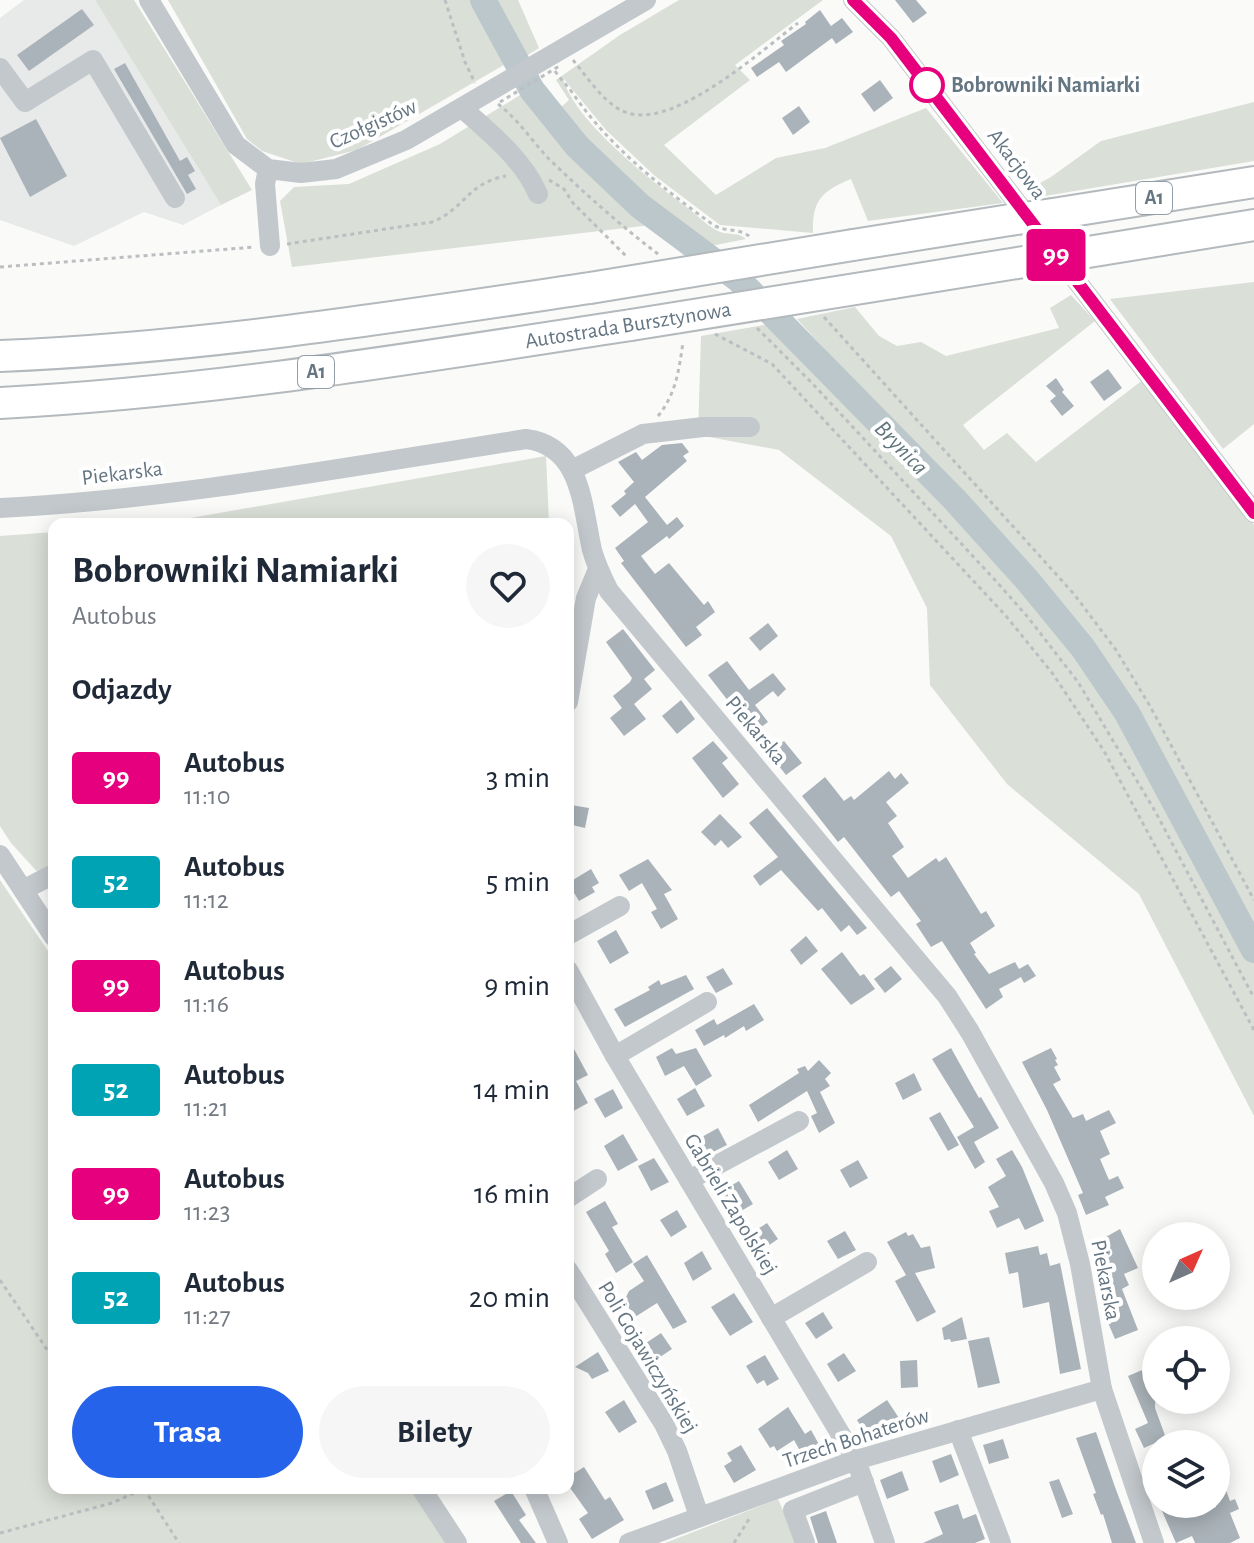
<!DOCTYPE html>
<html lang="pl">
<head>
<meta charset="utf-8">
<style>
  :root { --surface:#fff; --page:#f6f6f7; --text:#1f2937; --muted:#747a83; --accent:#2563eb }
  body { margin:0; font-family:"Alegreya Sans",sans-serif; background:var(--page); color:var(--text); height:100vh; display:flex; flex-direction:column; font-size:30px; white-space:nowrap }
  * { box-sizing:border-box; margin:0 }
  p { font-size:26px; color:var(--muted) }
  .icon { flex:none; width:44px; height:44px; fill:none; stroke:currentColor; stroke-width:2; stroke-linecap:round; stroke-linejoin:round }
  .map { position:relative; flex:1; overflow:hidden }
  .drawer { position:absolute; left:48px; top:518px; width:526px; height:976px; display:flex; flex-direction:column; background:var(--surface); border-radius:16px; box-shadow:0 4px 20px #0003 }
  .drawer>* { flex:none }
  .badge { padding:0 16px; border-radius:6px; font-size:28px; line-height:52px }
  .needle { width:52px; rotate:45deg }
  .buttons { position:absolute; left:1142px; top:1222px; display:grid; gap:16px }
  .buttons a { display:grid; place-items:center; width:88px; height:88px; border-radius:50%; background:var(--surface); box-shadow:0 4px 20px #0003; font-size:40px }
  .map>.badge { position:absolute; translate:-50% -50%; box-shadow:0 0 0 4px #fff }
  h2 { padding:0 24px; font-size:30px; line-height:72px }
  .round { display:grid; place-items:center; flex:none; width:84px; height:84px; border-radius:42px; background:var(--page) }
  .head { display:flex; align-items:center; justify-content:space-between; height:136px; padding:0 24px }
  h1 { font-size:38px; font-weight:700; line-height:60px }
  .action { display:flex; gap:16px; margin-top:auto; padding:16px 24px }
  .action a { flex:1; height:92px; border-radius:48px; background:var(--accent); color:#fff; font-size:32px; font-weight:700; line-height:92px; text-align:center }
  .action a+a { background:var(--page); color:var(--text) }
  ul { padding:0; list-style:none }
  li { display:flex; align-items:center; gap:24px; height:104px; padding:0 24px }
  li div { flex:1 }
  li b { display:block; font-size:30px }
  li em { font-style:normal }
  li .badge { min-width:88px; font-weight:700; text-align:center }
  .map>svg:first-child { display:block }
  .built { fill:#e8e9e9 }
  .green { fill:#dadfd7 }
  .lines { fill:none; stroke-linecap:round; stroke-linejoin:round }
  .river { stroke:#bbc7cb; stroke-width:26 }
  .building { fill:#aab3b9 }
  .highway-casing { stroke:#b4b9bd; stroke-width:34 }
  .path { stroke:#bbbfc2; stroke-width:3; stroke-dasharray:4 4; stroke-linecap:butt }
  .minor { stroke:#c3c8cc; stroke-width:20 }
  .highway { stroke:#fff; stroke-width:30 }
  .highway-bridge-casing { stroke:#b4b9bd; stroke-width:34; stroke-linecap:butt }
  .path-bridge { stroke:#bbbfc2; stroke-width:3; stroke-dasharray:4 4; stroke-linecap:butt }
  .highway-bridge { stroke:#fff; stroke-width:30 }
  .line-casing { stroke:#fff; stroke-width:18 }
  .line { stroke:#e6007e; stroke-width:12 }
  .stop-dot { fill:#fff; stroke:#e6007e; stroke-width:4 }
  .labels { text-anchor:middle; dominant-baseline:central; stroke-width:8; stroke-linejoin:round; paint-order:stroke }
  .shield { fill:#fff; stroke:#939fa8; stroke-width:2 }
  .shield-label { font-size:20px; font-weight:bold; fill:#657683 }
  .stop-label { font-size:22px; font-weight:bold; fill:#657683; stroke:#fff; text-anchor:start }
  .street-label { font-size:22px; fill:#657683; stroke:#fff }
  .water-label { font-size:24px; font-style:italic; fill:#60757c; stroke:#fff }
</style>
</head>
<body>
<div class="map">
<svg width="1254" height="1543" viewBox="0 0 1254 1543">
  <rect width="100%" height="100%" fill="#fafaf8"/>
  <path class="built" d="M24 0H95L221 205 183 225 144 212 74 246 0 220V18Z"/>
  <g class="green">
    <path d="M95 0H134L252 190 221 205Z"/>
    <path d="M168 0H476L509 62 357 150 301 164 262 151 247 139Z"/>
    <path d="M495 0H518L539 48 523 58Z"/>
    <path d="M679 0H823L735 65 750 80 664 145 716 195 776 158 825 148 926 108 1003 203 868 221 851 179C822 191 812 200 813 233L720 225 655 176 606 130 563 78C573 120 653 182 688 208 697 215 707 226 718 231 728 236 737 231 746 239L706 247 646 201 596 154 557 111 569 100 556 80 620 35Z"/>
    <path d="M525 92C562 145 603 183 651 225L292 267 280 201 294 187 349 184 440 144Z"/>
    <path d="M1254 102V161L1033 198 1029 189 1051 177 1101 141Z"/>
    <path d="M1254 282V424L1223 449 1110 299Z"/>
    <path d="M1071 295 1095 321 963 425 984 450 1007 433 1036 462 1144 379 1254 525V938L1132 713 1080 635 1030 572 797 319 855 307 879 336 897 346 921 342 946 356 1059 328 1050 308Z"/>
    <path d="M776 323 1030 592 1100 685 1201 860 1254 963V1116L1139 894 1007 784 930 685 927 608 891 536 779 450 698 435 701 336Z"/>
    <path d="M546 456 549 524H156Z"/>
    <path d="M54 532V868L43 878 11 843 0 826V536Z"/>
    <path d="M0 880 54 960V1488H413L447 1543H0Z"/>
    <path d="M778 1499 797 1543H665Z"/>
  </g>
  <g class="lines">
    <path class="river" d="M483 0 532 90 577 146 640 206 738 279 955 500 1028 581 1083 648 1127 713 1254 950"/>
  </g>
  <g class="building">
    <path d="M895 0H916L927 13 913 23Z"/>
    <path d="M82 9 94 25 29 71 17 55Z"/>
    <path d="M820 10 831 26 842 18 853 32 836 44 832 38 786 72 779 62 757 77 751 68 784 45 781 41 806 24 805 22Z"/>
    <path d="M125 63 180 161 187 157 195 171 188 175 196 189 187 194 114 69Z"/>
    <path d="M880 80 893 98 874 112 861 94Z"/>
    <path d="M799 106 810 122 793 135 782 118Z"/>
    <path d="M36 119 67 176 30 197 0 138Z"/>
    <path d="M1108 369 1122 388 1104 401 1090 382Z"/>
    <path d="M1056 378 1064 390 1062 392 1074 406 1062 416 1050 401 1056 396 1046 386Z"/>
    <path d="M682 443 689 452 683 456 687 461 645 497 667 525 677 517 684 526 669 539 667 536 641 556 655 574 669 563 704 605 708 601 715 612 696 627 702 635 686 647 621 563 624 561 615 548 648 522 635 504 620 517 611 506 626 494 624 491 634 482 618 462 636 452 642 460 662 445Z"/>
    <path d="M768 623 778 636 760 651 749 638Z"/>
    <path d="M623 629 655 670 644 679 652 689 634 704 646 719 624 736 610 718 622 708 613 696 630 682 632 678 606 642Z"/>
    <path d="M727 661 749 690 773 673 786 689 778 697 773 691 755 705 768 722 753 733 708 675Z"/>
    <path d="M681 700 695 719 677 734 662 716Z"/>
    <path d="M713 741 728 758 722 763 739 784 723 798 692 758Z"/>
    <path d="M784 741 802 763 786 775 768 752Z"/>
    <path d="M889 771 895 779 901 773 909 783 886 802 897 816 888 823 904 847 892 856 908 878 936 858 939 862 946 857 981 914 986 911 995 926 970 943 976 953 974 954 989 974 1015 962 1019 969 1028 964 1036 976 1024 983 1021 977 999 989 1003 997 986 1009 942 941 931 947 916 924 921 921 899 891 891 897 844 837 838 842 802 796 825 777 844 801 851 796 854 800Z"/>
    <path d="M571 805 589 808 585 828 568 824Z"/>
    <path d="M767 808 867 928 857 935 849 925 841 932 822 908 818 911 781 870 760 886 753 876 778 857 749 823Z"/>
    <path d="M720 814 742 837 728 848 721 840 715 846 701 832Z"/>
    <path d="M648 859 672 890 664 894 678 919 661 929 651 912 657 909 642 883 629 891 619 875Z"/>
    <path d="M591 869 599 883 592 887 595 892 579 901 568 883Z"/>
    <path d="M616 930 629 953 610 964 597 941Z"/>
    <path d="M806 936 818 951 801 965 790 950Z"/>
    <path d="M842 952 860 976 864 974 875 989 851 1005 821 969Z"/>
    <path d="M891 966 902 979 885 993 874 979Z"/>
    <path d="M723 968 733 984 716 993 706 977Z"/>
    <path d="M686 975 694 989 625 1027 614 1009 650 990 648 987 659 980 661 985Z"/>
    <path d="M754 1004 764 1020 746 1031 744 1026 725 1038 724 1035 704 1046 695 1030 714 1019 717 1025Z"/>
    <path d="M568 1038 588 1075 576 1081 588 1103 568 1114Z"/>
    <path d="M672 1048 676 1054 696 1048 712 1076 696 1086 684 1066 665 1076 656 1057Z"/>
    <path d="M951 1048 979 1098 981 1097 999 1128 974 1142 985 1162 975 1169 957 1137 974 1127 932 1059Z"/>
    <path d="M1051 1048 1057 1059 1055 1060 1058 1065 1054 1067 1061 1080 1053 1084 1073 1118 1083 1114 1086 1121 1109 1110 1116 1123 1100 1131 1110 1154 1100 1159 1109 1180 1118 1176 1124 1188 1105 1197 1109 1205 1086 1215 1078 1195 1083 1193 1047 1110 1022 1062Z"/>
    <path d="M819 1060 831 1073 825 1079 830 1086 820 1092 835 1123 819 1133 811 1116 817 1113 807 1091 758 1122 749 1105 799 1073 797 1069 805 1066 808 1071Z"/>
    <path d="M914 1073 922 1090 903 1100 895 1083Z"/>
    <path d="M695 1088 705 1106 687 1116 677 1099Z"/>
    <path d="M613 1089 623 1108 605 1118 594 1099Z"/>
    <path d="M940 1112 959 1145 948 1151 929 1118Z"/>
    <path d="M718 1128 727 1145 709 1154 700 1138Z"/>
    <path d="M623 1134 638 1160 618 1171 604 1146Z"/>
    <path d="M787 1150 798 1169 779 1180 768 1162Z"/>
    <path d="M1012 1150 1022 1167 1044 1221 1025 1230 1019 1218 997 1228 989 1211 999 1207 988 1187 1006 1176 996 1159Z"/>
    <path d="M654 1158 669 1182 651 1191 638 1166Z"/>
    <path d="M858 1160 868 1178 850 1188 840 1170Z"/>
    <path d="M739 1181 753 1204 729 1218 715 1195Z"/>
    <path d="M605 1201 618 1224 612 1227 633 1262 616 1273 605 1254 609 1251 586 1212Z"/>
    <path d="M677 1210 687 1227 671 1237 660 1220Z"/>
    <path d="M767 1223 778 1239 762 1250 751 1233Z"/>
    <path d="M1120 1229 1138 1268 1124 1274 1129 1285 1122 1289 1138 1330 1115 1339 1106 1318 1116 1314 1099 1278 1111 1273 1097 1242Z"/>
    <path d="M845 1231 856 1250 838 1259 827 1241Z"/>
    <path d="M906 1232 908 1236 913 1234 921 1248 930 1246 935 1268 915 1273 936 1312 917 1322 895 1281 908 1274 906 1275 887 1242Z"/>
    <path d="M1038 1246 1040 1255 1047 1253 1050 1266 1060 1263 1081 1369 1060 1374 1049 1302 1023 1308 1018 1272 1009 1274 1005 1253Z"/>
    <path d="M702 1251 712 1269 693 1281 684 1263Z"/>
    <path d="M647 1255 687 1322 673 1329 657 1303 635 1317 624 1301 629 1291 644 1281 633 1264Z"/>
    <path d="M734 1293 753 1322 730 1336 711 1307Z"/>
    <path d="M823 1312 833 1328 816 1339 805 1323Z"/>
    <path d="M962 1317 967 1339 951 1342 950 1339 944 1340 942 1328Z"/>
    <path d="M661 1333 672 1349 654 1361 649 1351 640 1347Z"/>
    <path d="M989 1337 1000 1383 978 1388 968 1341Z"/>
    <path d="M598 1352 609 1371 592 1379 588 1373 575 1367Z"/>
    <path d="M844 1353 856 1371 838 1382 827 1364Z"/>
    <path d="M765 1355 779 1379 767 1386 764 1380 757 1384 746 1366Z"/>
    <path d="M917 1360 918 1387 901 1388 900 1361Z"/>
    <path d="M1147 1368 1152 1379 1156 1378 1155 1408 1166 1438 1144 1448 1135 1429 1148 1423 1128 1376Z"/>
    <path d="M624 1400 637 1422 619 1433 605 1412Z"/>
    <path d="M887 1400 899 1418 868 1439 857 1420Z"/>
    <path d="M788 1407 805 1434 811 1430 821 1448 804 1458 794 1440 777 1451 774 1446 770 1448 758 1429Z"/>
    <path d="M1096 1432 1115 1487 1136 1543H1112L1103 1514 1101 1515 1093 1494 1096 1493 1076 1438Z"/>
    <path d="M1003 1439 1009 1458 989 1464 983 1445Z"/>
    <path d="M741 1445 756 1470 734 1483 724 1466 732 1461 727 1453Z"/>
    <path d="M951 1454 959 1475 940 1483 932 1461Z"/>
    <path d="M1217 1466 1230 1501 1235 1499 1239 1509 1230 1513 1240 1538 1230 1543H1195L1192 1536 1176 1543 1159 1504H1186L1191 1517 1216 1507Z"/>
    <path d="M584 1467 605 1500 610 1497 624 1520 592 1539 579 1519 588 1513 568 1485V1477Z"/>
    <path d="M902 1471 909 1490 887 1499 880 1480Z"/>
    <path d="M1059 1479 1073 1514 1062 1518 1049 1482Z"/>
    <path d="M666 1482 674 1501 653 1510 645 1491Z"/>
    <path d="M511 1491 526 1515 519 1520 536 1543H521L494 1501Z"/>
    <path d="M958 1504 963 1519 976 1514 985 1539 975 1543H923L943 1534 934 1512Z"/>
    <path d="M826 1511 837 1543H818L810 1517Z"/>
  </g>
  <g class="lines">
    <defs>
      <g id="highway">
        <path d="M1053 214 1254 182"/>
        <path d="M853 245 1010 220"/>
        <path d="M1082 253 1254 225"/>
        <path d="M893 283 1036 260"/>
        <path d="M0 356C198 348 395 317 590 288"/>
        <path d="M0 403C212 392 421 357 631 325"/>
      </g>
    </defs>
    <use href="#highway" class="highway-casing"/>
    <g class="path">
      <path d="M445 0 465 62 475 83"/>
      <path d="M573 60C588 78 608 110 632 114 680 124 761 51 798 23"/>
      <path d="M555 71C561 80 568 86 574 95 610 147 661 187 712 224 724 233 741 227 751 238"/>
      <path d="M498 104C518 119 532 141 549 159 584 193 620 225 658 254"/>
      <path d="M549 180 564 189 573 203 628 258"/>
      <path d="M287 244 432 222C465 209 467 183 506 176"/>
      <path d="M0 267 255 247"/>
      <path d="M824 317 1074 594 1116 650 1150 706 1254 900"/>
      <path d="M757 328 811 382 995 580 1027 616 1078 682 1155 811 1254 998"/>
      <path d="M715 334 772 364 1006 616 1053 674 1104 751 1254 1030"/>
      <path d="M658 416C676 394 679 370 683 342"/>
      <path d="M0 1280 54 1360"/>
      <path d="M144 1489 179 1543"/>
      <path d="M0 1533 112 1503 145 1488"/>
      <path d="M734 1543 751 1516"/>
    </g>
    <g class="minor">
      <path d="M149 0 236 145 268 169 301 173 336 169 406 140 646 0"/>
      <path d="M853 0 891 38 1254 513"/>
      <path d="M0 68 25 102 93 60 175 198"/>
      <path d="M462 108C489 132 523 159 538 194"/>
      <path d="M268 169 265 184 270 246"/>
      <path d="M572 470 643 434 703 427H750"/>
      <path d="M0 508C177 499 352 466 526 439 582 446 582 506 592 550 596 565 602 577 609 591L915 958 947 996 970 1032 1054 1183 1067 1213 1080 1264 1102 1389 1154 1543"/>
      <path d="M568 702 586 598 598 569"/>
      <path d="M0 855 54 937"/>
      <path d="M23 890 54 874"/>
      <path d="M568 935 620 906"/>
      <path d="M568 970 615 1056 856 1460 885 1543"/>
      <path d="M615 1056 707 1002"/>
      <path d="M689 1180 799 1121"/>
      <path d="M568 1198 597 1179"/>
      <path d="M568 1270 664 1424 677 1451 699 1516"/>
      <path d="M771 1318 867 1262"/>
      <path d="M958 1430 1001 1543"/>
      <path d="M421 1488 457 1543"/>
      <path d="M534 1488 558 1543"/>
      <path d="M629 1543 856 1460 1102 1389"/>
      <path d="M805 1543 793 1510 864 1482"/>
    </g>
    <use href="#highway" class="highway"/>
    <defs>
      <g id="highway-bridge">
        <path d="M1010 220 1053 214"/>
        <path d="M1036 260 1082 253"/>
        <path d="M590 288 853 245"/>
        <path d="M631 325 893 283"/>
      </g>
    </defs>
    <use href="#highway-bridge" class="highway-bridge-casing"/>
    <path class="path-bridge" d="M500 102 561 65"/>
    <use href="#highway-bridge" class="highway-bridge"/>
  </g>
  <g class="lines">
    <defs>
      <path id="line" d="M853 0 891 38 1254 513"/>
    </defs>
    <use href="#line" class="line-casing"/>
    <use href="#line" class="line"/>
  </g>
  <circle class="stop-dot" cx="927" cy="85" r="16"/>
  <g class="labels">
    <g class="shield">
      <rect x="1136" y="182" width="36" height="32" rx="6"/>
      <rect x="298" y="356" width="36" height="32" rx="6"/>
    </g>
    <g class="shield-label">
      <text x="1154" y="198">A1</text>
      <text x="316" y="372">A1</text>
    </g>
    <g class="stop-label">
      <text x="951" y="85">Bobrowniki Namiarki</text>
    </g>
    <g class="street-label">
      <text transform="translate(373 124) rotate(-24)">Czołgistów</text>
      <text transform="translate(1017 164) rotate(53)">Akacjowa</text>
      <text transform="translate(628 325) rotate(-9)">Autostrada Bursztynowa</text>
      <text transform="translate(122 473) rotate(-7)">Piekarska</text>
      <text transform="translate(756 730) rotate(50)">Piekarska</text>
      <text transform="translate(731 1204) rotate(59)">Gabrieli Zapolskiej</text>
      <text transform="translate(1106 1280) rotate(79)">Piekarska</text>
      <text transform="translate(648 1357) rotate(59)">Poli Gojawiczyńskiej</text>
      <text transform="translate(856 1438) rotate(-18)">Trzech Bohaterów</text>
    </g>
    <g class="water-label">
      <text transform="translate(901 448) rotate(46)">Brynica</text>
    </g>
  </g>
</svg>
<div class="buttons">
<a><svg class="needle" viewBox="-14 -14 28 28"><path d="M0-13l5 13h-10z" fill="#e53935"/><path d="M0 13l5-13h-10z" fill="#747a83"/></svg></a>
<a><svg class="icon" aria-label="locate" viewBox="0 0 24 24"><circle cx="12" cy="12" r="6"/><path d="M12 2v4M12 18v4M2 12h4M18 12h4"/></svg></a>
<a><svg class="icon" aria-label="layers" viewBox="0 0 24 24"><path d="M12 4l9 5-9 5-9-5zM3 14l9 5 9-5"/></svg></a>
</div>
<b class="badge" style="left:1056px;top:255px;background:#e6007e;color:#fff">99</b>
<section class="drawer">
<div class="head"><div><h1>Bobrowniki Namiarki</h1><p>Autobus</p></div><a class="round"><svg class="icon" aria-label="heart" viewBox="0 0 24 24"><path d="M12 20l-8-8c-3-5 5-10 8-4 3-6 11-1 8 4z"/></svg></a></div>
<h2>Odjazdy</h2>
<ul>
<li><span class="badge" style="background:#e6007e;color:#fff">99</span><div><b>Autobus</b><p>11:10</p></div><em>3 min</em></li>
<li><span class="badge" style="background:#00a3b4;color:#fff">52</span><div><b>Autobus</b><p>11:12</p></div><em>5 min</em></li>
<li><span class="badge" style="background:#e6007e;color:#fff">99</span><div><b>Autobus</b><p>11:16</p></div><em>9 min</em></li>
<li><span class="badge" style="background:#00a3b4;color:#fff">52</span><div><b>Autobus</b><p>11:21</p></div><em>14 min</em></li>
<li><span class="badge" style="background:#e6007e;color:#fff">99</span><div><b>Autobus</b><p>11:23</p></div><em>16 min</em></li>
<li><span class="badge" style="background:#00a3b4;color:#fff">52</span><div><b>Autobus</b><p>11:27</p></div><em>20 min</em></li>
</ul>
<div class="action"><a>Trasa</a><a>Bilety</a></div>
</section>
</div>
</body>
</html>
